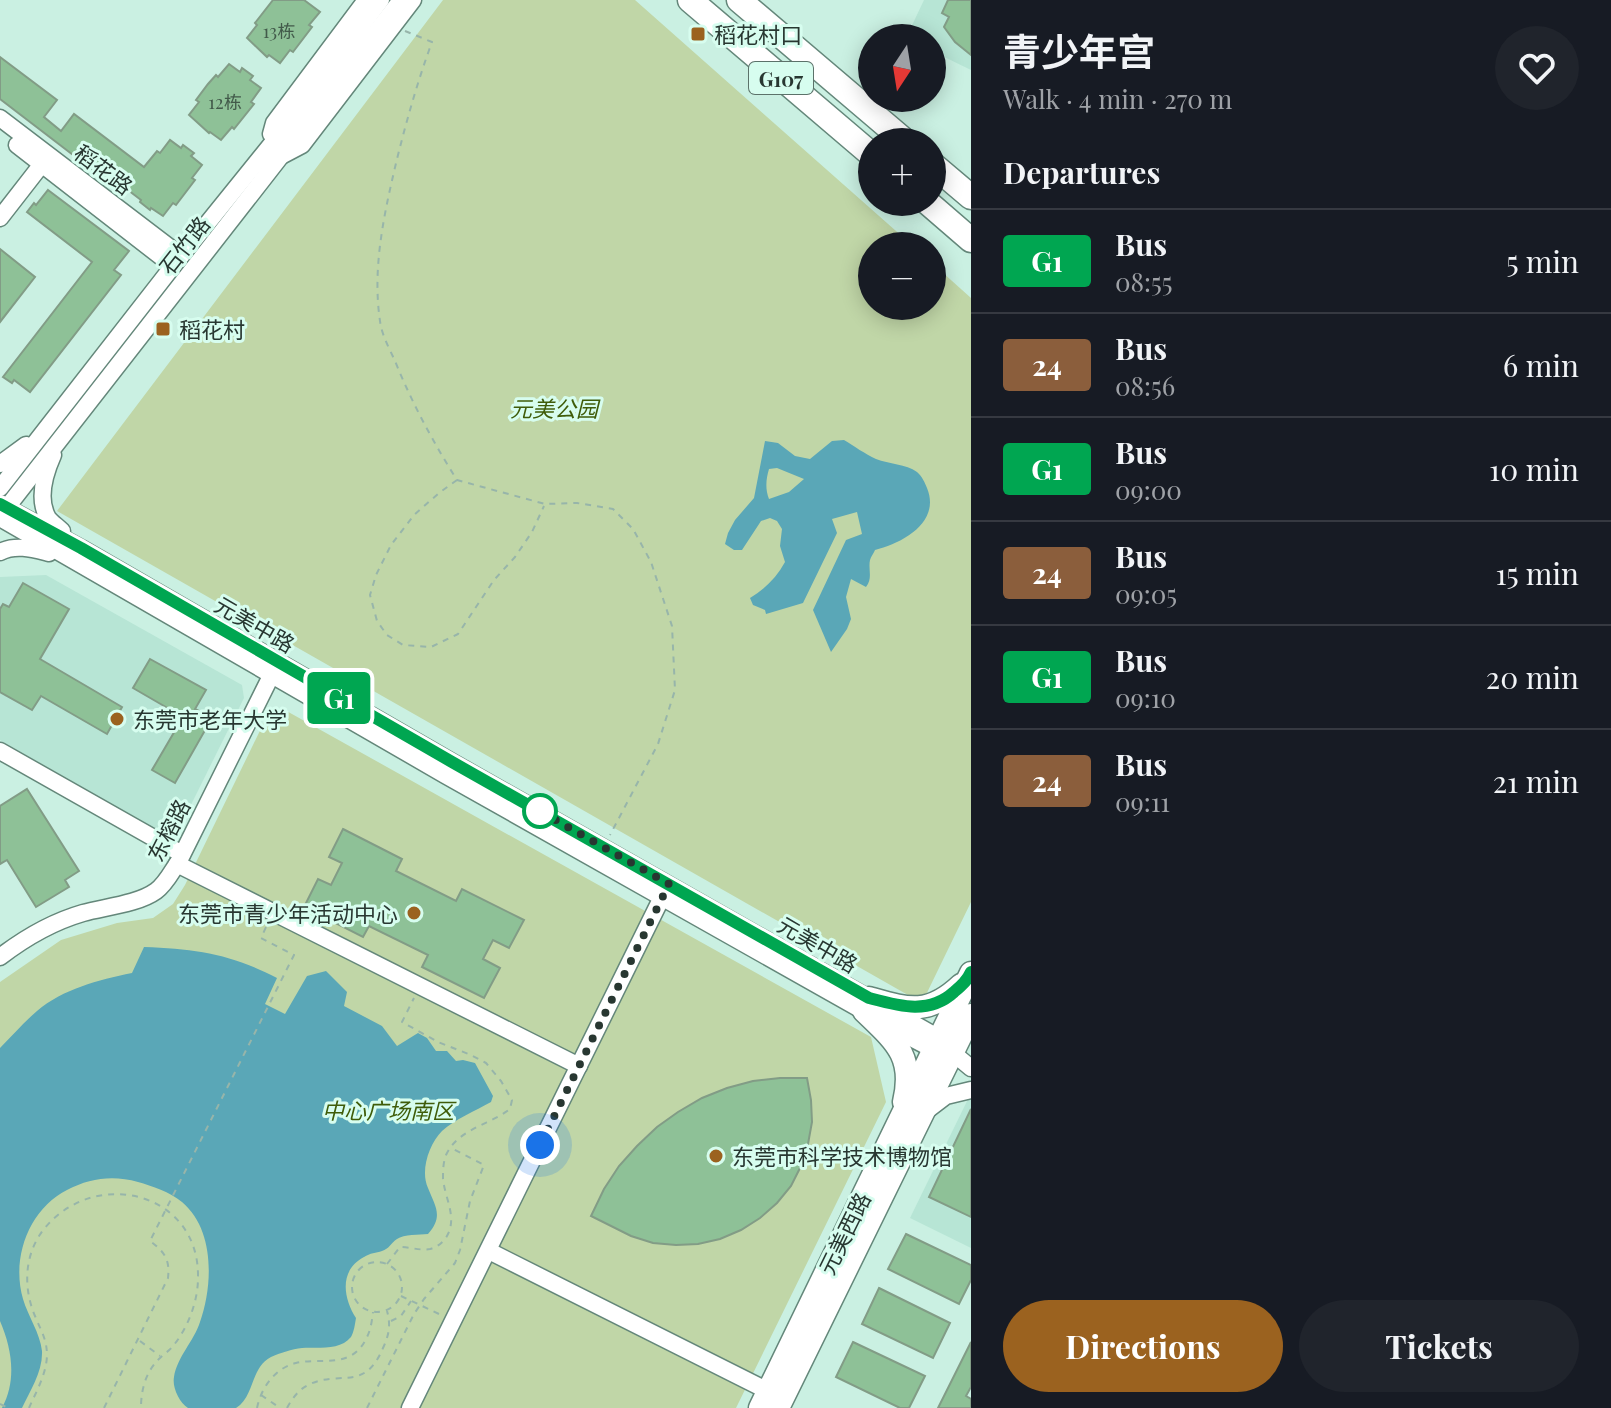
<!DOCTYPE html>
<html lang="en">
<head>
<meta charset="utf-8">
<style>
  :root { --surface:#171b24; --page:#20242c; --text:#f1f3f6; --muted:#9ea1a6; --line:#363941; --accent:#9b621f }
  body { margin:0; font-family:"Playfair Display","Noto Sans SC",serif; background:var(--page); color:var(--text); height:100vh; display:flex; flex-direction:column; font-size:30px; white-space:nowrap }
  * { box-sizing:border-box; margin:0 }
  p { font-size:26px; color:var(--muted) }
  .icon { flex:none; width:44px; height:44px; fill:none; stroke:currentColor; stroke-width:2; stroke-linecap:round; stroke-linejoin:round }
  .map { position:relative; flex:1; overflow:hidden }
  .sheet { display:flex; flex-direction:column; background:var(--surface); width:640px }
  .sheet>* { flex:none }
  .badge { padding:0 16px; border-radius:6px; font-size:28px; line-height:52px }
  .needle { width:52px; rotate:192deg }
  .buttons { position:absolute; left:858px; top:24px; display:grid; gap:16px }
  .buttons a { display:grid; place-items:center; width:88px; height:88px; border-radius:50%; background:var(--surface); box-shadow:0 4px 20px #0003; font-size:40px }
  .you { position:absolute; width:40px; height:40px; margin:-20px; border:6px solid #fff; border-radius:50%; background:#1a73e8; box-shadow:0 0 0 12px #1a73e833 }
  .map>.badge { position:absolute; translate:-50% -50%; box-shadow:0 0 0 4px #fff }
  h2 { padding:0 32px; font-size:30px; line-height:72px }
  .round { display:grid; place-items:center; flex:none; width:84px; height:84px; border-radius:42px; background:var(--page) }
  .overview { display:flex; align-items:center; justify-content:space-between; height:136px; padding:0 32px }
  h1 { font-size:38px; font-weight:700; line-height:60px }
  .primary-button { display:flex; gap:16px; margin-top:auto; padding:16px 32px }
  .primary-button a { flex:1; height:92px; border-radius:48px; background:var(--accent); color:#fff; font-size:32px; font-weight:700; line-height:92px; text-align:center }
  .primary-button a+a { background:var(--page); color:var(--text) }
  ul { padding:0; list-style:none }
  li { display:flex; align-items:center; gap:24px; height:104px; padding:0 32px; border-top:2px solid var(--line) }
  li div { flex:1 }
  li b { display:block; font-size:30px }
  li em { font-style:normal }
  li .badge { min-width:88px; font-weight:700; text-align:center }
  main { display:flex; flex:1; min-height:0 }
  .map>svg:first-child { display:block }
  .built { fill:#b7e5d5 }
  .green { fill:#c0d6a7 }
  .water { fill:#5aa7b7; fill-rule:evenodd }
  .building { fill:#8ec197; stroke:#829c86; stroke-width:2 }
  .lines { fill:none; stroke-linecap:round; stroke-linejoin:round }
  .minor-casing { stroke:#64877a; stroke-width:19 }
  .major-casing { stroke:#64877a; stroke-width:25 }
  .highway-casing { stroke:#64877a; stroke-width:27 }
  .path { stroke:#97b5aa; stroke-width:2; stroke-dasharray:6 6; stroke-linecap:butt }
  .minor { stroke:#fff; stroke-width:16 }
  .major { stroke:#fff; stroke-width:22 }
  .highway { stroke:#fff; stroke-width:24 }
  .line-casing { stroke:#fff; stroke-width:18 }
  .line { stroke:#00a651; stroke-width:12 }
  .walk { stroke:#283731; stroke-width:8; stroke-dasharray:0 14.4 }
  .poi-dot { fill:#9b621f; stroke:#d7fdef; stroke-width:3 }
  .stop-dot { fill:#fff; stroke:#00a651; stroke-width:4 }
  .labels { text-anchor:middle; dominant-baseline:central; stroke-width:6; stroke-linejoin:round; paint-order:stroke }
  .number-label { font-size:18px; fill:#425a4a }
  .shield { fill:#d7fdef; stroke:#5c726a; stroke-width:2 }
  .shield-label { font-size:20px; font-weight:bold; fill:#283731 }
  .poi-label { font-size:22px; fill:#283731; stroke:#d7fdef; text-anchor:start }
  .street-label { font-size:22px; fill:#283731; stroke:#d7fdef }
  .park-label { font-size:22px; font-style:italic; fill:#3f5c09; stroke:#d7fdef }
</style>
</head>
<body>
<main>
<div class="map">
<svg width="971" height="1408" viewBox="0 0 971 1408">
  <rect width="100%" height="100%" fill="#caf0e2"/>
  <g class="built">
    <path d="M924 0H971V70L932 51V38H906Z"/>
    <path d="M46 575 242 685 244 698 179 829 162 833 0 740V577Z"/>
    <path d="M970 1095 971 1096V1248L910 1218Z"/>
  </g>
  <g class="green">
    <path d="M443 0H635L913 246H872V306H932V263L971 298V902L922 1003 57 511Z"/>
    <path d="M283 709 871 1037 886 1102 736 1408H0V982L61 940 117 923 153 918 173 904 185 885 269 712Z"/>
  </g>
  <g class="water">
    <path d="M844 440C854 446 865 454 876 459 889 464 906 464 917 472 922 476 925 483 927 488 941 522 903 543 875 550 874 553 871 556 870 560 868 570 873 578 866 587L851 579 846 597 851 619 847 629 831 652 813 610 846 540 862 534 857 512 832 519 837 533 803 603 766 614 765 610 753 605 750 598C765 589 777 577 785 562L780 546 782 529 777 521 770 518 761 521 742 550H734L725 544 728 533 735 520 754 498 765 441 778 443 795 456 810 459 832 441ZM777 468 804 479 789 492 769 499C765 489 766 479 769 469Z"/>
    <path d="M144 947C196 949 231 954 277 978L265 1004 285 1014 307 976 326 971 347 992 344 1006 382 1026 397 1046 418 1033 427 1038 436 1051H447L456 1061 463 1060 475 1063 493 1096 491 1102C475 1111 455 1119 442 1131 429 1144 420 1171 428 1188 435 1206 444 1216 428 1234 419 1235 404 1234 397 1239 391 1243 389 1249 382 1251 376 1253 370 1253 364 1257 339 1270 343 1298 356 1318 355 1324 354 1332 351 1337 340 1351 317 1347 302 1348 292 1349 280 1353 271 1357 250 1368 255 1396 236 1408H188C179 1402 172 1387 174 1377 177 1357 194 1341 200 1322 213 1285 215 1230 182 1202 170 1192 152 1186 138 1182 113 1175 90 1178 67 1190 29 1209 11 1258 23 1299 28 1316 40 1333 42 1351 43 1371 30 1391 22 1408H2C17 1380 12 1349 0 1321V1048C12 1036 24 1022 37 1011 63 989 98 980 132 973Z"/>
  </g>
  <g class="building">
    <path d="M273 0H304L320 12 309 25 312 27 293 52 290 50 280 63 269 55 267 57 247 38 257 25 255 23Z"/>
    <path d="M948 0H971V55L955 42 944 27 949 17 942 13Z"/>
    <path d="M0 57 57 100 44 117 61 131 74 114 144 167 157 151 160 153 170 140 181 148 183 145 194 153 191 156 202 165 192 178 195 180 176 205 173 203 163 216 151 208 150 210 140 202 141 200 124 187 120 191 0 99Z"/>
    <path d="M229 64 240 72 242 68 253 76 250 80 261 88 251 102 254 104 234 129 232 127 221 140 210 132 209 133 189 115 199 102 196 100 208 84 216 75 218 77Z"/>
    <path d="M48 190 129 251 114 270 121 275 30 392 14 380 12 383 3 377 92 262 27 212 34 203 36 205Z"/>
    <path d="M0 249 35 277 0 322Z"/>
    <path d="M23 583 69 609 40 659 122 707 107 734 41 696 32 710 0 692V609L3 604 9 607Z"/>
    <path d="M150 659 206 690 195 709 212 718 175 783 152 770 183 717 133 688Z"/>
    <path d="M27 789 79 871 65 880 69 887 36 907 7 860 0 864V806Z"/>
    <path d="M343 829 402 859 396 871 456 901 462 889 524 920 509 948 493 940 483 959 500 968 484 998 422 967 428 955 369 926 363 937 304 907 318 879 331 885 342 863 329 857Z"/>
    <path d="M780 1078H807L811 1100 812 1122 808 1144 801 1166 791 1186 777 1203 760 1218 741 1230 720 1239 698 1244 676 1245 653 1243 631 1236 591 1216 604 1189 619 1166 637 1146 657 1127 678 1112 702 1098 727 1088 753 1081Z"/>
    <path d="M971 1109V1217L929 1197Z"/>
    <path d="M906 1234 971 1265V1280L959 1304 888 1269Z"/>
    <path d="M879 1288 950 1323 933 1358 862 1324Z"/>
    <path d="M853 1342 925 1376 909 1408H900L836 1377Z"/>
    <path d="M971 1342V1387L966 1396 971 1399V1408H938Z"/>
  </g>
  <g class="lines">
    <defs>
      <g id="minor">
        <path d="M0 118 181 256"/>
        <path d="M271 134 274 123 366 0"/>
        <path d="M17 145 173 266"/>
        <path d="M283 155 302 145 413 0"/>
        <path d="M0 218 42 164"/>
        <path d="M53 455C45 473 37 499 48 518 51 522 58 527 62 531"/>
        <path d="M0 464 26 445"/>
        <path d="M0 488 173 266 282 131 381 0"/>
        <path d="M0 504 81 548 452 762 939 1038 953 1053 971 1068"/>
        <path d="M1 515 281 156 294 136 401 0"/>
        <path d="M0 518 445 775 913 1039 934 1050 943 1051"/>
        <path d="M0 552C16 544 33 549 49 553"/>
        <path d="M0 751 182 854"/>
        <path d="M177 864 579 1066"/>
        <path d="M0 957C26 937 52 922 83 913 105 907 138 904 156 891 166 884 172 871 179 861L271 676"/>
        <path d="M925 1112 946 1096 971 1090"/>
        <path d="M489 1251 768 1391"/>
        <path d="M410 1408 666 889"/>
      </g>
      <g id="major">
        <path d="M869 998C908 1009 928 1016 961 985"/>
        <path d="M864 1011C895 1041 915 1056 904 1102"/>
        <path d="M760 1408 971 973"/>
        <path d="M778 1408 971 1015"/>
      </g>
      <g id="highway">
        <path d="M690 0 872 155"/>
        <path d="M739 0 906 142"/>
        <path d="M932 164 971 197"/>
        <path d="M927 202 971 240"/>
      </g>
    </defs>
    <use href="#minor" class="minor-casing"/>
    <use href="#major" class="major-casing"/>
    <use href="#highway" class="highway-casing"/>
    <g class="path">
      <path d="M405 31 432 42C418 80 407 119 397 159 384 214 371 271 381 327 384 339 390 350 395 361 412 403 433 442 457 480L545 504 577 503 613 509 633 529 651 562 672 626 675 690 658 744 610 835"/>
      <path d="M457 480 439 493 414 515 391 545 376 575 370 595 377 621 387 635 403 645 431 647 458 634 494 580 515 557 532 532 544 506"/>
      <circle cx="377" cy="1287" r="25"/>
      <path d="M387 1264 400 1247C410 1247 421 1251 430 1249 437 1247 441 1244 445 1239 459 1220 445 1199 443 1179 443 1171 443 1163 446 1155 458 1129 489 1125 510 1109L512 1100 501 1081 486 1063 471 1055 438 1042 402 1022 414 998"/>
      <path d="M401 1296 439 1314"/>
      <path d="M391 1321 401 1316 411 1301"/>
      <path d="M140 1341 160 1356"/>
      <path d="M261 1395 280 1408"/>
      <path d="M0 1404 8 1408"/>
      <path d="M29 1408C36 1392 46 1375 47 1356 47 1339 41 1331 35 1316 23 1288 24 1254 44 1229 95 1166 200 1192 198 1278 198 1301 188 1328 173 1346 169 1351 164 1354 160 1358 146 1371 141 1389 141 1408"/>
      <path d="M104 1408 168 1278C170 1260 165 1252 150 1241L294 955 261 938 267 925"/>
      <path d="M257 1408C261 1388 275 1368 296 1363 322 1357 352 1370 367 1337 371 1329 372 1320 373 1312"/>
      <path d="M287 1408C292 1399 298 1390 308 1385 340 1369 364 1393 383 1348 389 1335 391 1325 387 1311"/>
      <path d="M367 1408 414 1314 424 1299 455 1263 460 1250 470 1201 484 1165 451 1148"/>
    </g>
    <use href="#minor" class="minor"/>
    <use href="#major" class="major"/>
    <use href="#highway" class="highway"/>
  </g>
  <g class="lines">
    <defs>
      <path id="line" d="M0 504 81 548 452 762 869 998C899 1006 929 1015 954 992 961 986 967 981 971 972"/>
    </defs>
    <use href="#line" class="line-casing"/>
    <use href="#line" class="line"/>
    <path class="walk" d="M540 811 529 805 669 884 540 1145"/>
  </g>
  <g class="poi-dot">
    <rect x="690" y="26" width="16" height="16" rx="4"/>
    <rect x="155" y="321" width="16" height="16" rx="4"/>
    <circle cx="117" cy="719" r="8"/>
    <circle cx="414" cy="913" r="8"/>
    <circle cx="716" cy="1156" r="8"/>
  </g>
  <circle class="stop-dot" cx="540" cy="811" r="16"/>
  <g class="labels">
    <g class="number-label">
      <text x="279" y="31">13栋</text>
      <text x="225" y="102">12栋</text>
    </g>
    <rect class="shield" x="749" y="62" width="64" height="32" rx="6"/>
    <g class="shield-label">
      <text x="781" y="78">G107</text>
    </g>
    <g class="poi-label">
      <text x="714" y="34">稻花村口</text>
      <text x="179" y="329">稻花村</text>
      <text x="133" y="719">东莞市老年大学</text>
      <text x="398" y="913" text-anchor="end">东莞市青少年活动中心</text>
      <text x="732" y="1156">东莞市科学技术博物馆</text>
    </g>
    <g class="street-label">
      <text transform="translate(104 169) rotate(37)">稻花路</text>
      <text transform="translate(184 245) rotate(-52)">石竹路</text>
      <text transform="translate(255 624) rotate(30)">元美中路</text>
      <text transform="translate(168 830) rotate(-63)">东榕路</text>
      <text transform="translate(818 944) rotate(30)">元美中路</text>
      <text transform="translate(844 1233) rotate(-64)">元美西路</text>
    </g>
    <g class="park-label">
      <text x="554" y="408">元美公园</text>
      <text x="388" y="1110">中心广场南区</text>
    </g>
  </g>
</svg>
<div class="buttons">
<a><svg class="needle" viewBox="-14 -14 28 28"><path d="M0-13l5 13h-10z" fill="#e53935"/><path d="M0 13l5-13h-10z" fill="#9ea1a6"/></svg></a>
<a>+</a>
<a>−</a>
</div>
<div class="you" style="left:540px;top:1145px"></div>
<b class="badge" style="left:339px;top:698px;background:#00a651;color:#fff">G1</b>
</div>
<section class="sheet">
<div class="overview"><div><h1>青少年宫</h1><p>Walk · 4 min · 270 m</p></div><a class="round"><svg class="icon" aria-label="heart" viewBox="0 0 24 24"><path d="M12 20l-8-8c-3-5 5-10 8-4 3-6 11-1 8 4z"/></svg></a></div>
<h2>Departures</h2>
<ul>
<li><span class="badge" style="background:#00a651;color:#fff">G1</span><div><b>Bus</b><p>08:55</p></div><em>5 min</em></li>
<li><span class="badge" style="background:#8b5e3c;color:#fff">24</span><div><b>Bus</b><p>08:56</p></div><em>6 min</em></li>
<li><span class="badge" style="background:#00a651;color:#fff">G1</span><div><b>Bus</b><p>09:00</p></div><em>10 min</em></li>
<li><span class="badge" style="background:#8b5e3c;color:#fff">24</span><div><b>Bus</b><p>09:05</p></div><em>15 min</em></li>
<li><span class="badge" style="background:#00a651;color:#fff">G1</span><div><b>Bus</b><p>09:10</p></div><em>20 min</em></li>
<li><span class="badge" style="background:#8b5e3c;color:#fff">24</span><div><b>Bus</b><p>09:11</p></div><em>21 min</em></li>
</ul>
<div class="primary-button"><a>Directions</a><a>Tickets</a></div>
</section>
</main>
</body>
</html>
